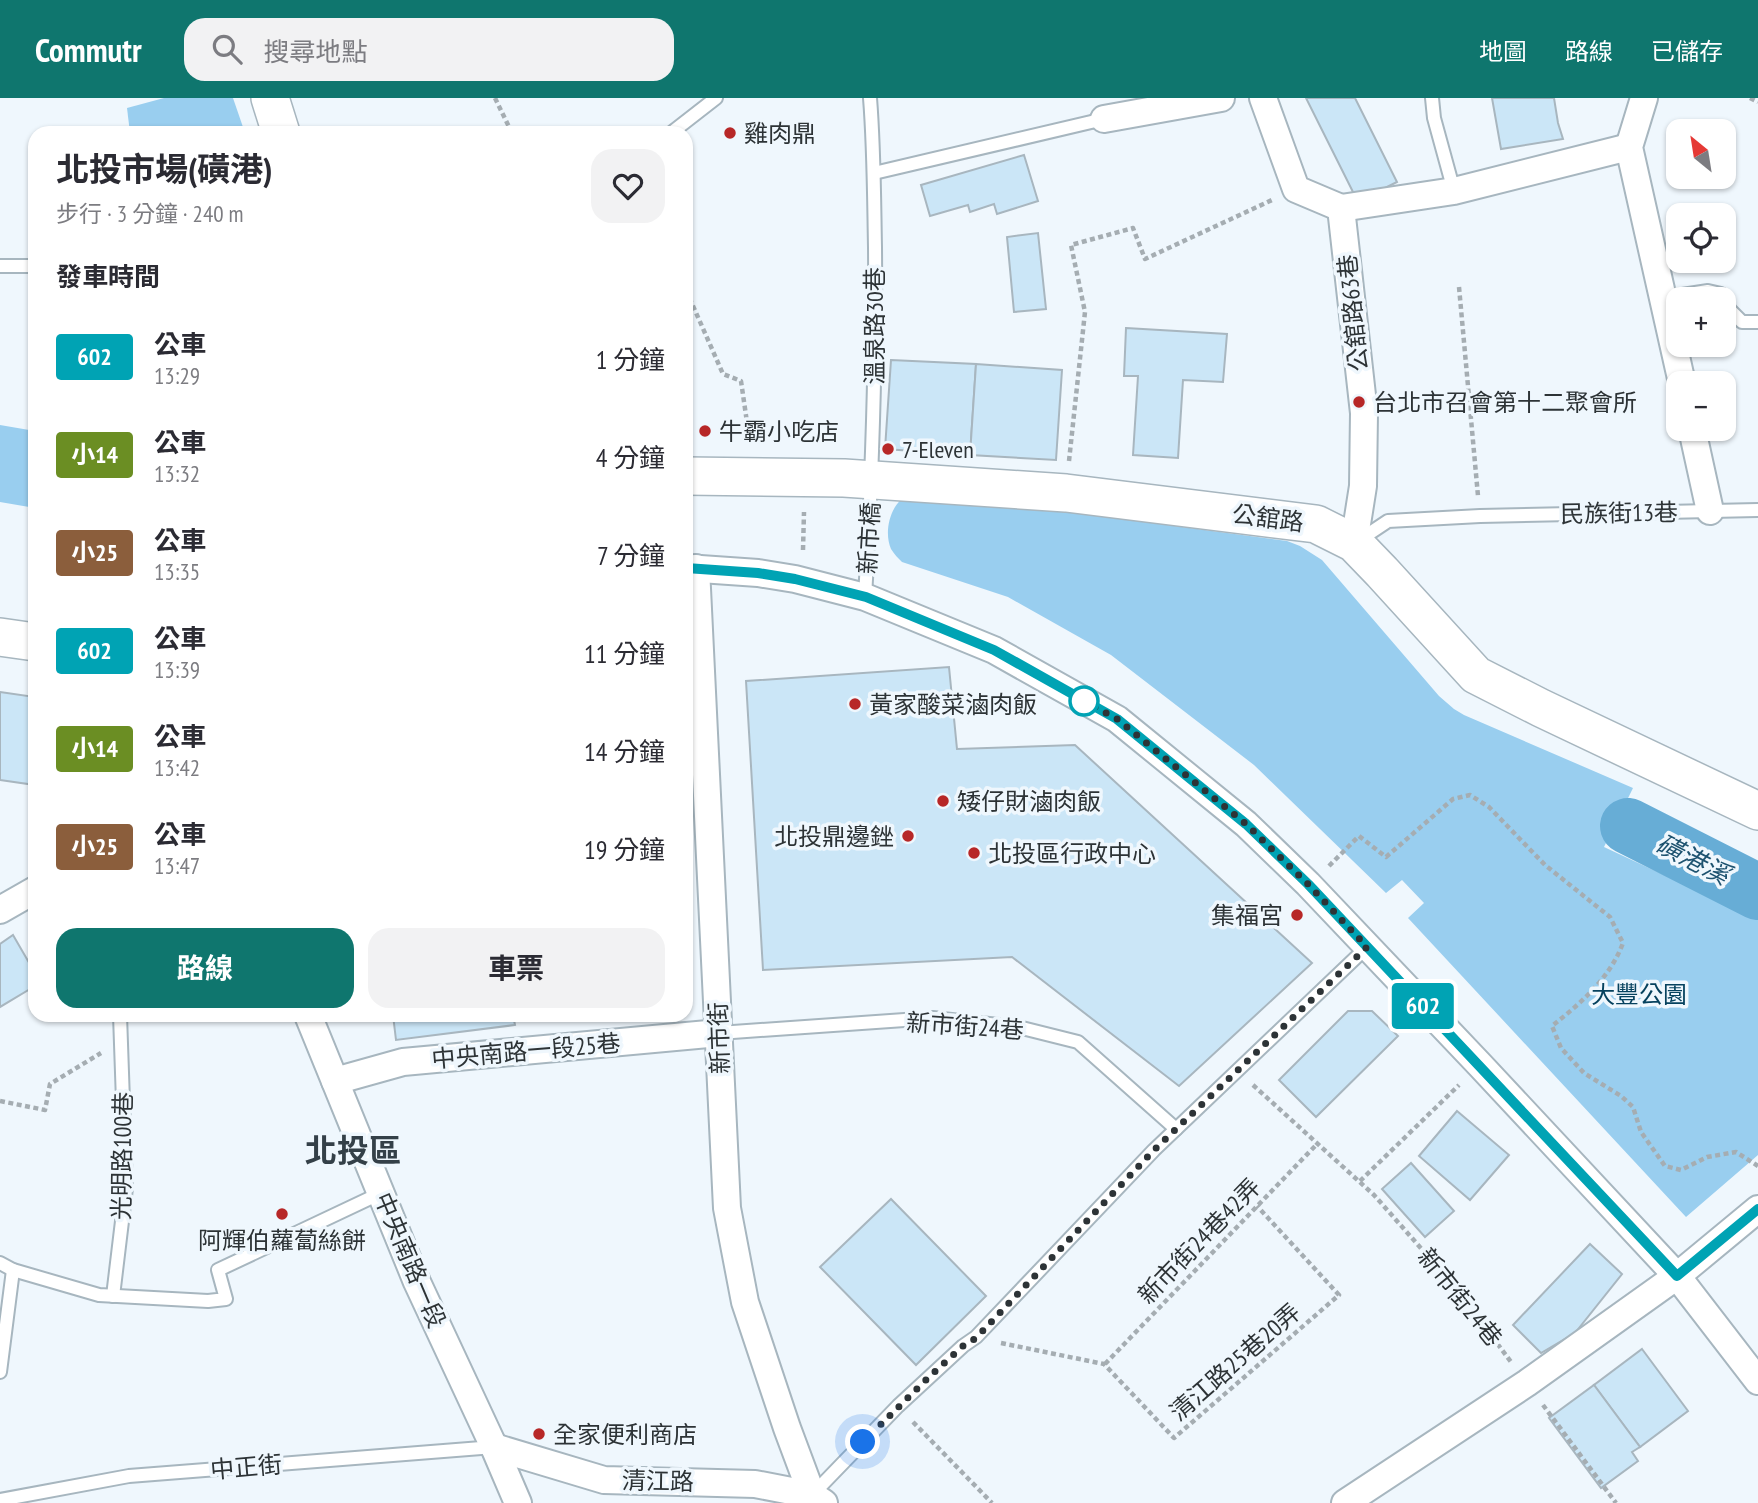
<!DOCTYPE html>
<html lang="zh-TW">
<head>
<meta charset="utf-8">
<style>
  :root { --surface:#fff; --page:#f2f2f3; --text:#2b2b33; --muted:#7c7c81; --accent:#0f766e }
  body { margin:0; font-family:"PT Sans Narrow","Noto Sans TC",sans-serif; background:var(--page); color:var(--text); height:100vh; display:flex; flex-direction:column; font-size:26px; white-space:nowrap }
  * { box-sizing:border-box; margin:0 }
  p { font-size:23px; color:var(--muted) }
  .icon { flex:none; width:38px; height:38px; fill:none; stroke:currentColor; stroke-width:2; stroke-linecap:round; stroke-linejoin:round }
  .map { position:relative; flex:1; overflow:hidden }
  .details { position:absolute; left:28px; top:28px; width:665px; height:896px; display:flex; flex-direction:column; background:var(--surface); border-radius:21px; box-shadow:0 2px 5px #0004 }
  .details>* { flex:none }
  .badge { padding:0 14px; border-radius:5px; font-size:24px; line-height:46px }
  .needle { width:46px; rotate:330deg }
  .fabs { position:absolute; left:1666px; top:21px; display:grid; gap:14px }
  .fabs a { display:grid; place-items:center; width:70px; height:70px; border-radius:14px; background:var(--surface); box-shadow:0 2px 5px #0004; font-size:35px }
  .you { position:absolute; width:35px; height:35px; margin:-18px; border:5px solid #fff; border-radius:50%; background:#1a73e8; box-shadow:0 0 0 10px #1a73e833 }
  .map>.badge { position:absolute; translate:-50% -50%; box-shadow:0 0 0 4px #fff }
  h2 { padding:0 28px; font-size:26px; line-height:63px }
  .round { display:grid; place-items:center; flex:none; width:74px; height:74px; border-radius:21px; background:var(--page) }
  .summary { display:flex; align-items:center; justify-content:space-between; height:119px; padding:0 28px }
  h1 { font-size:33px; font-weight:700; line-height:52px }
  .primary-button { display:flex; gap:14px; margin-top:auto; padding:14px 28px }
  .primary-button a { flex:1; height:80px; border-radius:21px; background:var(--accent); color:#fff; font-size:28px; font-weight:700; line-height:80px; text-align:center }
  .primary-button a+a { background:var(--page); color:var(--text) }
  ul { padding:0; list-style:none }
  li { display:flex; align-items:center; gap:21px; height:98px; padding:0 28px }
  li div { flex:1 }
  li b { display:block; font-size:26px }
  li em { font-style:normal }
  li .badge { min-width:77px; font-weight:700; text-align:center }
  header { display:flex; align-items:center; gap:42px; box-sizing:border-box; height:98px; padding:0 35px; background:var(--accent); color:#fff }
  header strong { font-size:33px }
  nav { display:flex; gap:38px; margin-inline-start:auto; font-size:24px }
  .search { width:490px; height:63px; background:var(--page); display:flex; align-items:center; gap:18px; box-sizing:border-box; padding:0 24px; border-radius:21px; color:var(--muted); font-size:26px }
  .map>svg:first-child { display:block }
  .green { fill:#99ceef }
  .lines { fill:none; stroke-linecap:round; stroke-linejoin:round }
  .river { stroke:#67add6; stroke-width:56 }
  .building { fill:#cbe6f7; stroke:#a8b6bf; stroke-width:2 }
  .lane-casing { stroke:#a7b6bf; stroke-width:16 }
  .street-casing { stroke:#a7b6bf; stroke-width:30 }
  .secondary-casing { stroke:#a7b6bf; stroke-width:40 }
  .path { stroke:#a5adb2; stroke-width:4.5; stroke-dasharray:5 3.5; stroke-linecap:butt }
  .lane { stroke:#fff; stroke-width:12 }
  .street { stroke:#fff; stroke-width:26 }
  .secondary { stroke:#fff; stroke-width:37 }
  .line-casing { stroke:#fff; stroke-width:16 }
  .line { stroke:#00a3b4; stroke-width:10 }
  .walk { stroke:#2d3336; stroke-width:7; stroke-dasharray:0 12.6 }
  .poi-dot { fill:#b72727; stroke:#eff7fd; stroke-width:2.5 }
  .stop-dot { fill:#fff; stroke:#00a3b4; stroke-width:3.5 }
  .labels { text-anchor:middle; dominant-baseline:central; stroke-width:7; stroke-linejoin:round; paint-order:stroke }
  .poi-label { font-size:24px; fill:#2d3336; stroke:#eff7fd; text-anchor:start }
  .street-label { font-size:24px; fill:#2d3336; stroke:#eff7fd }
  .park-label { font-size:24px; fill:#06425e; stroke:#eff7fd }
  .water-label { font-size:26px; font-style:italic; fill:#1e5370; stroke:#eff7fd }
  .district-label { font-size:32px; font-weight:bold; fill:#344048; stroke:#eff7fd }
</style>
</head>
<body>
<header>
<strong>Commutr</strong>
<div class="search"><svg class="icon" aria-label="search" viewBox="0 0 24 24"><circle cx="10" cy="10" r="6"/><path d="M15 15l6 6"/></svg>搜尋地點</div>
<nav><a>地圖</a><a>路線</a><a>已儲存</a></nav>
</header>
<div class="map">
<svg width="1758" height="1405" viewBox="0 0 1758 1405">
  <rect width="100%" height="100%" fill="#eff7fd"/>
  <g class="green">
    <path d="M164 0H233L245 35H130L127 10Z"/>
    <path d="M0 327 35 333V410L0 404Z"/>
    <path d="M921 394 1287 443 1300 448 1322 462 1439 598 1454 611 1464 617 1633 690 1604 749 1758 821V1057L1686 1119 1408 820 1424 805 1402 782 1386 795 1254 667 1111 557 1008 499 902 464C898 460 894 456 891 451 883 433 891 403 910 396 913 394 917 395 921 394Z"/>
  </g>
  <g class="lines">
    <path class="river" d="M1628 728 1758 794"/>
  </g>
  <g class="building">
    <path d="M1306 0H1355L1397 84 1371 97 1354 96Z"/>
    <path d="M1492 0H1554L1558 25 1563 41 1501 51Z"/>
    <path d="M1024 57 1038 103 997 116 994 106 970 114 968 107 930 118 921 87Z"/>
    <path d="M1038 135 1046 211 1014 214 1007 139Z"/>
    <path d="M1126 230 1227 236 1223 284 1183 282 1178 360 1133 357 1138 278H1124Z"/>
    <path d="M891 262 976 266 970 357 885 351Z"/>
    <path d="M976 266 1062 272 1056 362 970 357Z"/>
    <path d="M949 569 957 651 1075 647 1312 865 1179 988 1012 859 763 872 746 583Z"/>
    <path d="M0 594 35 599V687L0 682Z"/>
    <path d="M13 837 35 875V888L0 909V846Z"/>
    <path d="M1348 913H1372L1398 938 1316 1019 1279 982Z"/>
    <path d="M393 917H513L515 927 396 942Z"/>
    <path d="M1457 1013 1509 1057 1470 1102 1419 1058Z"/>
    <path d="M1411 1065 1454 1113 1425 1139 1382 1091Z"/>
    <path d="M891 1101 986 1198 916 1267 820 1169Z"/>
    <path d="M1590 1146 1622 1176 1575 1235 1541 1255 1513 1227Z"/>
    <path d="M1642 1251 1688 1313 1640 1349 1594 1287Z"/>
    <path d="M1594 1287 1640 1349 1632 1354 1638 1363 1601 1390 1549 1320Z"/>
  </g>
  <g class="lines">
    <defs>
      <g id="lane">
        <path d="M1432 0 1434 20 1454 93"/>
        <path d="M671 35 716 0"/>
        <path d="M874 75 1104 21"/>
        <path d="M0 168H35"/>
        <path d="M1663 200 1708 193 1721 196 1730 212 1742 224H1758"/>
        <path d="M1358 443 1388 423 1480 418 1758 412"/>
        <path d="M865 499C872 382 876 265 875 149 874 99 874 49 870 0"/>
        <path d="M719 935 933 920 1018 929 1078 944 1176 1031"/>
        <path d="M0 1165 13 1172 99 1197 208 1203 226 1201 218 1172 381 1095"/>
        <path d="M113 1198 126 1090 120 917"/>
        <path d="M0 1274 13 1172"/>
        <path d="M812 1397 898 1308 963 1248 976 1239 1154 1052 1367 849"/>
        <path d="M0 1402 129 1378 494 1349"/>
      </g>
      <g id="street">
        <path d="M1263 0 1296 91 1341 110"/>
        <path d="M1644 0 1629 49 1682 285"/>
        <path d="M1104 21 1221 0"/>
        <path d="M1341 110 1364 315 1363 388 1354 445"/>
        <path d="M1341 110 1454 93 1629 49"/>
        <path d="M1692 331 1710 413"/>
        <path d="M686 470 758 475 795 481 865 499 994 552 1117 621 1246 726 1308 786 1480 967 1677 1178 1758 1283"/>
        <path d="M696 470 727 1110 745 1204 787 1330 812 1397"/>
        <path d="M0 812 35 792"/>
        <path d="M308 917 417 1184 494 1349 518 1405"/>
        <path d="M335 983 403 964 719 935"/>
        <path d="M494 1349 604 1382 755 1386 812 1397 824 1405"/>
        <path d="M1345 1405 1527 1285 1677 1178 1758 1111"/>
      </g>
      <g id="secondary">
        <path d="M270 0 281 35"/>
        <path d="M686 378 844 380 1066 395 1316 426 1354 445 1382 474 1476 577 1541 610 1758 713"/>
        <path d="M0 539 35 544"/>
      </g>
    </defs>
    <use href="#lane" class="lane-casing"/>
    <use href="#street" class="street-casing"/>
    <use href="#secondary" class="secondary-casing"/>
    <g class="path">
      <path d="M495 0 512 35"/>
      <path d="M1750 0 1758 4"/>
      <path d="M1459 189 1478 398"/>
      <path d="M686 192 723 276 741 283 750 345"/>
      <path d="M1069 363 1085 214 1071 147 1133 130 1145 161 1272 102"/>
      <path d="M803 452 804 414"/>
      <path d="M1329 768 1359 738 1386 759 1453 701 1470 697 1489 709 1545 767 1610 819 1623 845C1610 880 1581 905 1552 928L1561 950 1584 975 1621 998 1633 1009 1641 1034 1665 1068 1681 1072 1707 1059 1736 1054 1758 1068"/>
      <path d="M1253 987 1374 1097 1456 1190 1511 1264"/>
      <path d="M0 1003 45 1012 50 986 101 955"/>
      <path d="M1360 1083 1459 987"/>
      <path d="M1001 1245 1104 1266 1174 1340 1339 1197 1257 1108"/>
      <path d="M1105 1266 1318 1045"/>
      <path d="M1543 1307 1616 1405"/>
      <path d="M913 1324 992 1405"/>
    </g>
    <use href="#lane" class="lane"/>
    <use href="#street" class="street"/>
    <use href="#secondary" class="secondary"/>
  </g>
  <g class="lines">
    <defs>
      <path id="line" d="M686 470 758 475 795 481 866 499 994 552 1117 621 1246 726 1308 786 1677 1178 1758 1111"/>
    </defs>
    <use href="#line" class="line-casing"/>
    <use href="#line" class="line"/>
    <path class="walk" d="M863 1344 930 1278 963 1248 976 1240 1154 1052 1367 849 1308 786 1246 726 1117 621 1074 597 1084 603"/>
  </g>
  <g class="poi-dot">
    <circle cx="730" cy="35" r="7"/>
    <circle cx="1359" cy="304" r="7"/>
    <circle cx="705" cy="333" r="7"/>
    <circle cx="888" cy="351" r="7"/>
    <circle cx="855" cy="606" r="7"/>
    <circle cx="943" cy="703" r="7"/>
    <circle cx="908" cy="738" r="7"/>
    <circle cx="974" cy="755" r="7"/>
    <circle cx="1297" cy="817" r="7"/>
    <circle cx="282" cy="1116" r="7"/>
    <circle cx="539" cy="1336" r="7"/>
  </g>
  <circle class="stop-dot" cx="1084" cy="603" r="14"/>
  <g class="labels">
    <g class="poi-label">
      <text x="744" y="35">雞肉鼎</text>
      <text x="1373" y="304">台北市召會第十二聚會所</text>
      <text x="719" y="333">牛霸小吃店</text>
      <text x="902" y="351">7-Eleven</text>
      <text x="869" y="606">黃家酸菜滷肉飯</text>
      <text x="957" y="703">矮仔財滷肉飯</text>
      <text x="894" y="738" text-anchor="end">北投鼎邊銼</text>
      <text x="988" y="755">北投區行政中心</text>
      <text x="1283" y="817" text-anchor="end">集福宮</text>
      <text x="282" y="1142" text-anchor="middle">阿輝伯蘿蔔絲餅</text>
      <text x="553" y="1336">全家便利商店</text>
    </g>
    <g class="street-label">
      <text transform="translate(1353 215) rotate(-96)">公舘路63巷</text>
      <text transform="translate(874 228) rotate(-90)">溫泉路30巷</text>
      <text transform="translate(1619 415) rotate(-1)">民族街13巷</text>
      <text transform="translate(1268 420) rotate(7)">公舘路</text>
      <text transform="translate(869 440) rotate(-87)">新市橋</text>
      <text transform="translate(965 928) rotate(4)">新市街24巷</text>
      <text transform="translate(719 940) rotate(-92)">新市街</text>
      <text transform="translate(526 953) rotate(-5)">中央南路一段25巷</text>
      <text transform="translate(122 1058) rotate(-89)">光明路100巷</text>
      <text transform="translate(1199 1143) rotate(-46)">新市街24巷42弄</text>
      <text transform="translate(410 1162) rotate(67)">中央南路一段</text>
      <text transform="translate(1460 1199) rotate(51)">新市街24巷</text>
      <text transform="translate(1235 1264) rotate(-41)">清江路25巷20弄</text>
      <text transform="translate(246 1369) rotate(-5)">中正街</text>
      <text transform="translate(658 1383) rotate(1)">清江路</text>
    </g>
    <g class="park-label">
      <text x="1639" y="896">大豐公園</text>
    </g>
    <g class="water-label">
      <text transform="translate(1693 761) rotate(27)">磺港溪</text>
    </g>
    <g class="district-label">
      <text x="353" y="1052">北投區</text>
    </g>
  </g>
</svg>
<div class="fabs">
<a><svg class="needle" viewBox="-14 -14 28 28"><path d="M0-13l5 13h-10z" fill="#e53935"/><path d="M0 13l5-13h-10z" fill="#7c7c81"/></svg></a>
<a><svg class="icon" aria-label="locate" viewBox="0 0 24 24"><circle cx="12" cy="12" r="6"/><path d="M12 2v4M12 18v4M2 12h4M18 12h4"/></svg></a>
<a>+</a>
<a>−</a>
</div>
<div class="you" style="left:863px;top:1344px"></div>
<b class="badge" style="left:1423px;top:908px;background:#00a3b4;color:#fff">602</b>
<section class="details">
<div class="summary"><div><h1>北投市場(磺港)</h1><p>步行 · 3 分鐘 · 240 m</p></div><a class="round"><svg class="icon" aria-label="heart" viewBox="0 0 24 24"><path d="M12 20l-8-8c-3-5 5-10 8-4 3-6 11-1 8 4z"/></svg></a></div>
<h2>發車時間</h2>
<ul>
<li><span class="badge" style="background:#00a3b4;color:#fff">602</span><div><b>公車</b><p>13:29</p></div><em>1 分鐘</em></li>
<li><span class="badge" style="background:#6b8e23;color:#fff">小14</span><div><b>公車</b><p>13:32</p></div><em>4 分鐘</em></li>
<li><span class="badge" style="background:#8b5e3c;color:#fff">小25</span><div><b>公車</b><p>13:35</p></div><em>7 分鐘</em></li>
<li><span class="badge" style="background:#00a3b4;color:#fff">602</span><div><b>公車</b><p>13:39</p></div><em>11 分鐘</em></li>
<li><span class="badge" style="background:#6b8e23;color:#fff">小14</span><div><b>公車</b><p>13:42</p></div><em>14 分鐘</em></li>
<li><span class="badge" style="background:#8b5e3c;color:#fff">小25</span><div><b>公車</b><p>13:47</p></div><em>19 分鐘</em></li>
</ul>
<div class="primary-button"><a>路線</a><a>車票</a></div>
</section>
</div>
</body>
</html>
